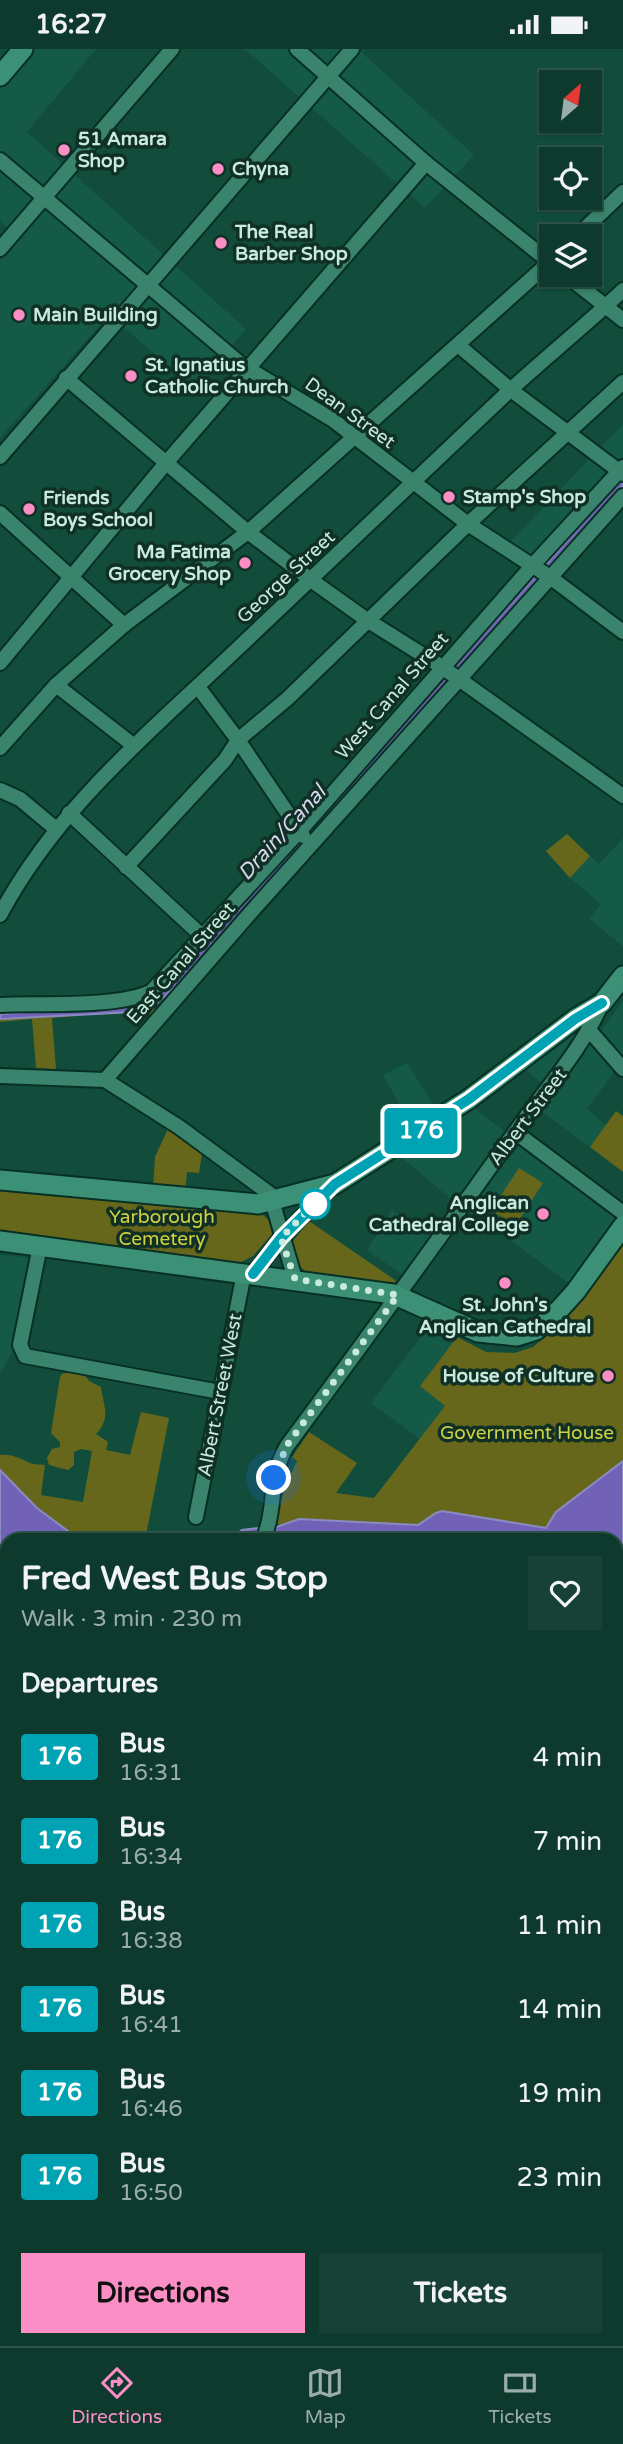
<!DOCTYPE html>
<html lang="en">
<head>
<meta charset="utf-8">
<style>
  :root { --surface:#0e3a2d; --page:#174135; --text:#f1f3f6; --muted:#9badaa; --line:#2e5449; --accent:#fb8fc5 }
  body { margin:0; font-family:"Varela Round",sans-serif; background:var(--page); color:var(--text); height:100vh; display:flex; flex-direction:column; font-size:26px; white-space:nowrap }
  * { box-sizing:border-box; margin:0 }
  p { font-size:23px; color:var(--muted) }
  .icon { flex:none; width:38px; height:38px; fill:none; stroke:currentColor; stroke-width:2; stroke-linecap:round; stroke-linejoin:round }
  .map { position:relative; flex:1; overflow:hidden }
  .side { position:absolute; left:0px; top:1484px; width:623px; height:814px; display:flex; flex-direction:column; background:var(--surface); border-radius:21px 21px 0 0; box-shadow:0 2px 5px #0004,0 0 0 2px var(--line) }
  .side>* { flex:none }
  .badge { padding:0 14px; border-radius:5px; font-size:24px; line-height:46px }
  .needle { width:46px; rotate:28deg }
  .fabs { position:absolute; left:539px; top:21px; display:grid; gap:14px }
  .fabs a { display:grid; place-items:center; width:63px; height:63px; border-radius:0px; background:var(--surface); box-shadow:0 2px 5px #0004,0 0 0 2px var(--line); font-size:35px }
  .you { position:absolute; width:35px; height:35px; margin:-18px; border:5px solid #fff; border-radius:50%; background:#1a73e8; box-shadow:0 0 0 10px #1a73e833 }
  .map>.badge { position:absolute; translate:-50% -50%; box-shadow:0 0 0 4px #fff }
  h2 { padding:0 21px; font-size:26px; line-height:63px }
  .round { display:grid; place-items:center; flex:none; width:74px; height:74px; border-radius:0px; background:var(--page) }
  .headline { display:flex; align-items:center; justify-content:space-between; height:119px; padding:0 21px }
  h1 { font-size:33px; font-weight:800; line-height:52px }
  .action { display:flex; gap:14px; margin-top:auto; padding:14px 21px }
  .action a { flex:1; height:80px; border-radius:0px; background:var(--accent); color:#111; font-size:28px; font-weight:800; line-height:80px; text-align:center }
  .action a+a { background:var(--page); color:var(--text) }
  ul { padding:0; list-style:none }
  li { display:flex; align-items:center; gap:21px; height:84px; padding:0 21px }
  li div { flex:1 }
  li b { display:block; font-size:26px }
  li em { font-style:normal }
  li .badge { min-width:77px; font-weight:700; text-align:center }
  .status { display:flex; justify-content:space-between; align-items:center; height:49px; padding:0 35px; background:var(--surface); direction:ltr }
  .status svg { height:19px; fill:currentColor }
  .dock { display:flex; justify-content:space-around; align-items:center; height:98px; border-top:2px solid var(--line); background:var(--surface); font-size:19px; color:var(--muted) }
  .dock a { display:grid; justify-items:center; gap:4px }
  .dock .selected { color:var(--accent) }
  .map>svg:first-child { display:block }
  .built { fill:#145a47 }
  .green { fill:#67671c }
  .water { fill:#7162b8; stroke:#8b8bc3; stroke-width:2 }
  .lines { fill:none; stroke-linecap:round; stroke-linejoin:round }
  .street-casing { stroke:#073024; stroke-width:18 }
  .secondary-casing { stroke:#073024; stroke-width:23 }
  .street { stroke:#3a836c; stroke-width:14 }
  .secondary { stroke:#3c9076; stroke-width:19 }
  .line-casing { stroke:#fff; stroke-width:16 }
  .line { stroke:#00a3b4; stroke-width:10 }
  .walk { stroke:#c7eadc; stroke-width:7; stroke-dasharray:0 12.6 }
  .poi-dot { fill:#fb8fc5; stroke:#102f25; stroke-width:2.5 }
  .stop-dot { fill:#fff; stroke:#00a3b4; stroke-width:3.5 }
  .labels { text-anchor:middle; dominant-baseline:central; stroke-width:7; stroke-linejoin:round; paint-order:stroke }
  .poi-label { font-size:19px; font-weight:bold; fill:#c7eadc; stroke:#102f25; text-anchor:start }
  .street-label { font-size:19px; fill:#c7eadc; stroke:#102f25 }
  .park-label { font-size:19px; fill:#d0d141; stroke:#102f25 }
  .water-label { font-size:21px; font-style:italic; fill:#d9d7ee; stroke:#102f25 }
</style>
</head>
<body>
<div class="status"><b>16:27</b><svg viewBox="0 0 49 12"><path d="M0 12V9h3v3zM5 12V6h3v6zM10 12V3h3v9zM15 12V0h3v12zM26 1h20v11H26zM47 4h2v5h-2z"/></svg></div>
<div class="map">
<svg width="623" height="2297" viewBox="0 0 623 2297">
  <rect width="100%" height="100%" fill="#124d3c"/>
  <g class="built">
    <path d="M8 0H96L27 83 246 280 196 340 109 266 0 389V212L18 190 0 172V10Z"/>
    <path d="M245 0H358L474 106 425 159Z"/>
    <path d="M623 375V408L526 514 506 497Z"/>
    <path d="M623 789V897L589 870 601 855 570 829 590 807 599 815Z"/>
    <path d="M623 952V1010L601 982Z"/>
    <path d="M581 976 582 978 560 1013 542 1035 523 1018Z"/>
    <path d="M592 991 616 1020 587 1060 606 1076 590 1098 541 1062Z"/>
    <path d="M407 1014 441 1068 415 1083 383 1026Z"/>
    <path d="M470 1056 504 1082 455 1153 401 1108Z"/>
    <path d="M519 1094 620 1169 570 1235 476 1166 469 1164Z"/>
    <path d="M392 1161 431 1186 403 1226 367 1201Z"/>
    <path d="M0 1206 33 1209 14 1299 2 1322H0Z"/>
    <path d="M431 1275 457 1288 420 1337 445 1357 420 1390 371 1354Z"/>
  </g>
  <g class="green">
    <path d="M567 785 590 807 570 829 546 802Z"/>
    <path d="M155 956 153 968 146 961 52 969 56 1020 36 1019 32 970 0 973V970L145 960Z"/>
    <path d="M616 1062 623 1067V1123L590 1098Z"/>
    <path d="M168 1080 202 1105 199 1124 187 1123 185 1143 153 1139 155 1108Z"/>
    <path d="M519 1119 543 1134 515 1177 491 1161Z"/>
    <path d="M0 1138 260 1164 269 1171 272 1185 253 1207 239 1214 0 1183Z"/>
    <path d="M309 1172 395 1231 396 1234 394 1238 311 1225C297 1219 295 1209 290 1196Z"/>
    <path d="M623 1194V1412L556 1463 546 1479 437 1480 282 1477 276 1474C275 1462 291 1425 297 1412L292 1408 309 1383 357 1414 336 1444 374 1449 445 1357 420 1337 457 1288 486 1303 514 1304 533 1298 567 1269 585 1247 588 1238Z"/>
    <path d="M73 1322 84 1325 89 1332 101 1338C103 1357 112 1368 96 1385L108 1393 106 1401 130 1406 141 1363 169 1369 145 1491H80L29 1452 0 1456V1406C12 1405 18 1409 28 1413 32 1416 40 1415 45 1416L41 1446 83 1453 92 1402 81 1400 74 1403V1416L68 1421 49 1416 47 1409 52 1400 60 1398V1393L51 1384 60 1328 62 1325Z"/>
  </g>
  <g class="water">
    <path d="M623 429V437L560 505 185 929 155 956 133 963 0 970V965L132 957 145 955 160 946Z"/>
    <path d="M623 1412V2297H0V1421L37 1459 80 1491H7V1744L1 1775 7 1797V2291H616V1491H229L242 1481 259 1479 265 1482 299 1470 418 1476 436 1464 442 1462 546 1479 556 1463Z"/>
  </g>
  <g class="lines">
    <defs>
      <g id="street">
        <path d="M297 0 426 114 551 214"/>
        <path d="M0 111 242 316 333 371 468 475 550 528 623 583"/>
        <path d="M577 187 623 143"/>
        <path d="M0 200 172 0"/>
        <path d="M566 226 623 271"/>
        <path d="M458 296 511 341 623 425"/>
        <path d="M66 329 248 483 311 531 367 571 442 618 623 747"/>
        <path d="M0 408 352 0"/>
        <path d="M0 464 124 576"/>
        <path d="M0 614 166 414 426 114"/>
        <path d="M56 636 133 696"/>
        <path d="M198 638 238 691 303 787"/>
        <path d="M0 699 56 636 124 576 248 483 551 212"/>
        <path d="M0 741 20 750 56 780"/>
        <path d="M69 764 203 888"/>
        <path d="M126 818 225 711 238 691 287 650 468 475 623 333"/>
        <path d="M0 866C57 759 149 684 235 602 326 516 417 429 508 343 546 308 586 276 623 241"/>
        <path d="M0 956C42 954 114 959 151 943L305 776 532 517 623 418"/>
        <path d="M589 981 623 1020"/>
        <path d="M0 1027 105 1031 179 1078 270 1145 295 1230"/>
        <path d="M105 1031 252 862 623 447"/>
        <path d="M515 1083 623 1164"/>
        <path d="M40 1197 20 1296 25 1307 220 1343"/>
        <path d="M253 1225 281 1189 334 1135"/>
        <path d="M196 1468 244 1224"/>
        <path d="M263 1491C277 1458 268 1429 287 1397 365 1292 441 1187 516 1082 546 1039 581 1002 602 954"/>
      </g>
      <g id="secondary">
        <path d="M0 27 23 0"/>
        <path d="M0 1131 258 1155 335 1135 469 1050 575 970 602 954 623 927"/>
        <path d="M0 1192 393 1245 478 1283 517 1287 536 1281 558 1262 576 1242 623 1177"/>
      </g>
    </defs>
    <use href="#street" class="street-casing"/>
    <use href="#secondary" class="secondary-casing"/>
    <use href="#street" class="street"/>
    <use href="#secondary" class="secondary"/>
  </g>
  <g class="lines">
    <defs>
      <path id="line" d="M253 1225 281 1189 335 1135 469 1050 575 970 602 954"/>
    </defs>
    <use href="#line" class="line-casing"/>
    <use href="#line" class="line"/>
    <path class="walk" d="M274 1429 287 1396 398 1246 295 1230 281 1189 320 1149 315 1155"/>
  </g>
  <g class="poi-dot">
    <circle cx="64" cy="101" r="7"/>
    <circle cx="218" cy="120" r="7"/>
    <circle cx="221" cy="194" r="7"/>
    <circle cx="19" cy="266" r="7"/>
    <circle cx="131" cy="327" r="7"/>
    <circle cx="449" cy="448" r="7"/>
    <circle cx="29" cy="460" r="7"/>
    <circle cx="245" cy="514" r="7"/>
    <circle cx="543" cy="1165" r="7"/>
    <circle cx="505" cy="1234" r="7"/>
    <circle cx="608" cy="1327" r="7"/>
  </g>
  <circle class="stop-dot" cx="315" cy="1155" r="14"/>
  <g class="labels">
    <g class="poi-label">
      <text x="78" y="90">51 Amara<tspan x="78" dy="22">Shop</tspan></text>
      <text x="232" y="120">Chyna</text>
      <text x="235" y="183">The Real<tspan x="235" dy="22">Barber Shop</tspan></text>
      <text x="33" y="266">Main Building</text>
      <text x="145" y="316">St. Ignatius<tspan x="145" dy="22">Catholic Church</tspan></text>
      <text x="463" y="448">Stamp's Shop</text>
      <text x="43" y="449">Friends<tspan x="43" dy="22">Boys School</tspan></text>
      <text x="231" y="503" text-anchor="end">Ma Fatima<tspan x="231" dy="22">Grocery Shop</tspan></text>
      <text x="529" y="1154" text-anchor="end">Anglican<tspan x="529" dy="22">Cathedral College</tspan></text>
      <text x="505" y="1256" text-anchor="middle">St. John's<tspan x="505" dy="22">Anglican Cathedral</tspan></text>
      <text x="594" y="1327" text-anchor="end">House of Culture</text>
    </g>
    <g class="street-label">
      <text transform="translate(350 364) rotate(36)">Dean Street</text>
      <text transform="translate(286 528) rotate(-43)">George Street</text>
      <text transform="translate(392 647) rotate(-49)">West Canal Street</text>
      <text transform="translate(181 914) rotate(-49)">East Canal Street</text>
      <text transform="translate(528 1068) rotate(-53)">Albert Street</text>
      <text transform="translate(220 1346) rotate(-79)">Albert Street West</text>
    </g>
    <g class="park-label">
      <text x="162" y="1168">Yarborough<tspan x="162" dy="22">Cemetery</tspan></text>
      <text x="527" y="1384">Government House</text>
    </g>
    <g class="water-label">
      <text transform="translate(282 784) rotate(-48)">Drain/Canal</text>
    </g>
  </g>
</svg>
<div class="fabs">
<a><svg class="needle" viewBox="-14 -14 28 28"><path d="M0-13l5 13h-10z" fill="#e53935"/><path d="M0 13l5-13h-10z" fill="#9badaa"/></svg></a>
<a><svg class="icon" aria-label="locate" viewBox="0 0 24 24"><circle cx="12" cy="12" r="6"/><path d="M12 2v4M12 18v4M2 12h4M18 12h4"/></svg></a>
<a><svg class="icon" aria-label="layers" viewBox="0 0 24 24"><path d="M12 4l9 5-9 5-9-5zM3 14l9 5 9-5"/></svg></a>
</div>
<div class="you" style="left:274px;top:1429px"></div>
<b class="badge" style="left:421px;top:1082px;background:#00a3b4;color:#fff">176</b>
<section class="side">
<div class="headline"><div><h1>Fred West Bus Stop</h1><p>Walk · 3 min · 230 m</p></div><a class="round"><svg class="icon" aria-label="heart" viewBox="0 0 24 24"><path d="M12 20l-8-8c-3-5 5-10 8-4 3-6 11-1 8 4z"/></svg></a></div>
<h2>Departures</h2>
<ul>
<li><span class="badge" style="background:#00a3b4;color:#fff">176</span><div><b>Bus</b><p>16:31</p></div><em>4 min</em></li>
<li><span class="badge" style="background:#00a3b4;color:#fff">176</span><div><b>Bus</b><p>16:34</p></div><em>7 min</em></li>
<li><span class="badge" style="background:#00a3b4;color:#fff">176</span><div><b>Bus</b><p>16:38</p></div><em>11 min</em></li>
<li><span class="badge" style="background:#00a3b4;color:#fff">176</span><div><b>Bus</b><p>16:41</p></div><em>14 min</em></li>
<li><span class="badge" style="background:#00a3b4;color:#fff">176</span><div><b>Bus</b><p>16:46</p></div><em>19 min</em></li>
<li><span class="badge" style="background:#00a3b4;color:#fff">176</span><div><b>Bus</b><p>16:50</p></div><em>23 min</em></li>
</ul>
<div class="action"><a>Directions</a><a>Tickets</a></div>
</section>
</div>
<nav class="dock">
<a class="selected"><svg class="icon" aria-label="directions" viewBox="0 0 24 24"><path d="M12 3l9 9-9 9-9-9zM9 14v-3h6M13 9l2 2-2 2"/></svg>Directions</a>
<a><svg class="icon" aria-label="map" viewBox="0 0 24 24"><path d="M3 6l6-2 6 2 6-2v14l-6 2-6-2-6 2zM9 4v14M15 6v14"/></svg>Map</a>
<a><svg class="icon" aria-label="tickets" viewBox="0 0 24 24"><path d="M3 7h18v10H3zM15 7v10"/></svg>Tickets</a>
</nav>
</body>
</html>
